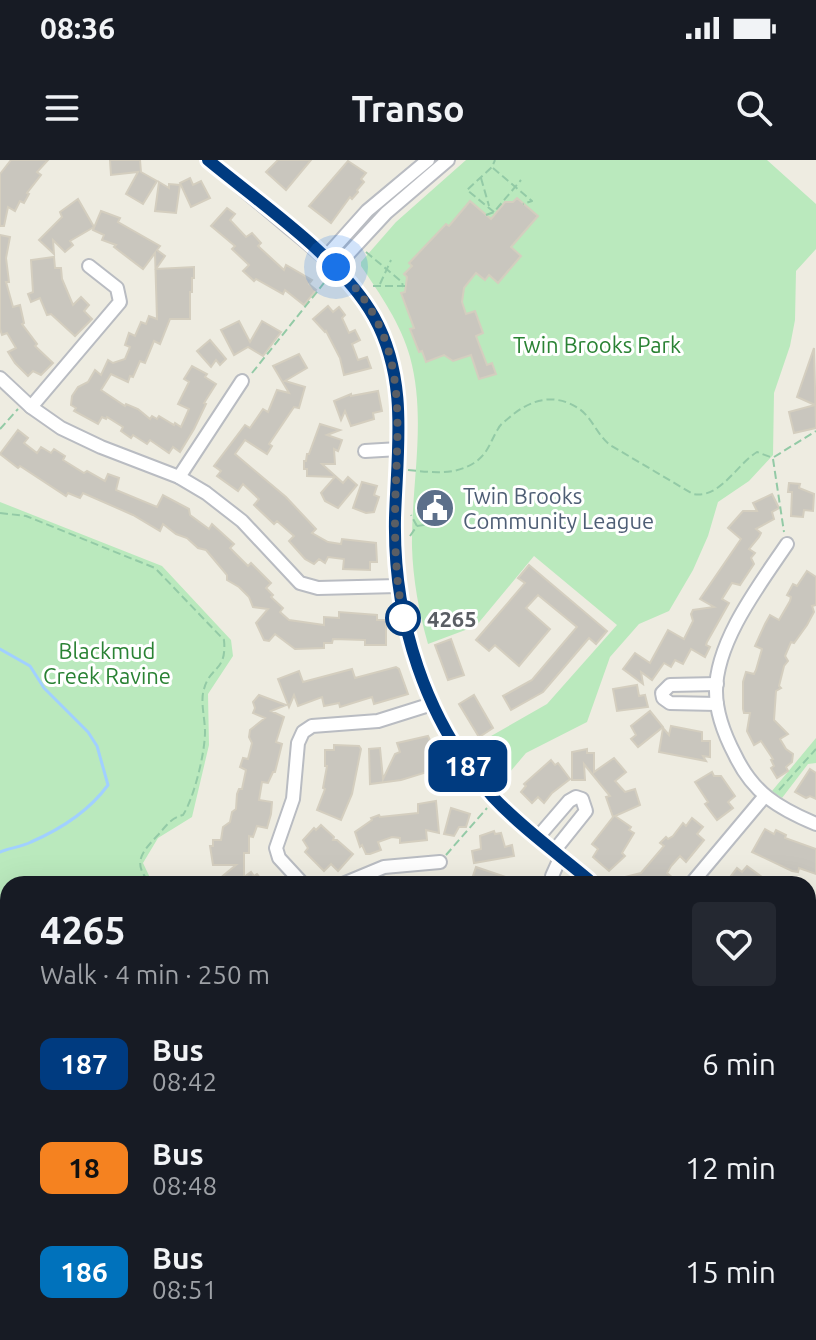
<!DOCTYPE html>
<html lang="en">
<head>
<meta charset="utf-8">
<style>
  :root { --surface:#171b24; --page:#242831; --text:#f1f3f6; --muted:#9ea1a6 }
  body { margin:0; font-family:Ubuntu,sans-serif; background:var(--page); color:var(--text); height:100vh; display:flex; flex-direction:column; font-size:30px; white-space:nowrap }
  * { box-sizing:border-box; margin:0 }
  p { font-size:26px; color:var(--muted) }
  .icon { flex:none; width:44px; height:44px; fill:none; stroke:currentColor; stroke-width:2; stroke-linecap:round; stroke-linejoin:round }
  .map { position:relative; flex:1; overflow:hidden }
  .details { position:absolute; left:0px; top:716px; width:816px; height:464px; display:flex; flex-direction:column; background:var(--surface); border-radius:24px 24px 0 0; box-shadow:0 8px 32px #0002 }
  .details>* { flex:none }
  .badge { padding:0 16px; border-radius:12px; font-size:28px; line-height:52px }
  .you { position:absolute; width:40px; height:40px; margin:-20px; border:6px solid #fff; border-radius:50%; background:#1a73e8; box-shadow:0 0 0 12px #1a73e833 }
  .map>.badge { position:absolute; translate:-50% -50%; box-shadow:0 0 0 4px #fff }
  .round { display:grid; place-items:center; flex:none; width:84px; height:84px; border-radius:8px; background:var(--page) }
  .overview { display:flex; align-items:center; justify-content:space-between; height:136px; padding:0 40px }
  h1 { font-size:38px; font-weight:700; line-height:60px }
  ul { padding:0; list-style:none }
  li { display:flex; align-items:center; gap:24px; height:104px; padding:0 40px }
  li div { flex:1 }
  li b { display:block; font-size:30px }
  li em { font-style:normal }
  li .badge { min-width:88px; font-weight:700; text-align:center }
  .status { display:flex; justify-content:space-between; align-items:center; height:56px; padding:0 40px; background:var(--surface); direction:ltr }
  .status svg { height:22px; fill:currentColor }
  header { display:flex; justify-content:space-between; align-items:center; height:104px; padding:0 40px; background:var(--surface); font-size:36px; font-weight:700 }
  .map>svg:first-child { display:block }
  .green { fill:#bae9bd }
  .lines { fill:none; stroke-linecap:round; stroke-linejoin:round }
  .stream { stroke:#a1d0ff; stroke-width:3 }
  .building { fill:#c9c6be; stroke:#d4cebf; stroke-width:2 }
  .minor-casing { stroke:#b9bcc2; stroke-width:16 }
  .path { stroke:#93caa6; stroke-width:2; stroke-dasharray:8 4; stroke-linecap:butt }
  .minor { stroke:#fff; stroke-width:12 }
  .line-casing { stroke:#fff; stroke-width:18 }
  .line { stroke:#003b80; stroke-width:12 }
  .walk { stroke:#5a5e64; stroke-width:8; stroke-dasharray:0 14.4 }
  .stop-dot { fill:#fff; stroke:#003b80; stroke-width:4 }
  .labels { text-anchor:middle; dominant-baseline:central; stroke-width:6; stroke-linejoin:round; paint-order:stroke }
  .park-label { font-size:22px; fill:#2a8234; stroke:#fff }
  .service-label { font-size:22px; fill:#4e5e75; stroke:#fff; text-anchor:start }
  .stop-label { font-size:22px; font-weight:bold; fill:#5a5e64; stroke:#fff; text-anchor:start }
</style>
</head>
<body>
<div class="status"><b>08:36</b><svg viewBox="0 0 49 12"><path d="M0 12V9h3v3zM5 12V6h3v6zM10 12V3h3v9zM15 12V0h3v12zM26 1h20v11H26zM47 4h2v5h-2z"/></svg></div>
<header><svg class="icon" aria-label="menu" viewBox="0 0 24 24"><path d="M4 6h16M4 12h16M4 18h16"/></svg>Transo<svg class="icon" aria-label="search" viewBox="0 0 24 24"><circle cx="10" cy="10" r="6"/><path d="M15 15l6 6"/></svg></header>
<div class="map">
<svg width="816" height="1180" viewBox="0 0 816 1180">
  <rect width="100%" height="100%" fill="#eeece1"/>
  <g class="green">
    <path d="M466 0H767L816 44V89L796 111 795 160 790 186 774 233 773 295 749 321 718 342 708 376 693 410 669 451 639 464 610 497 587 562 526 593 499 625 470 588 547 544 617 465 534 396 476 466 428 484C419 452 413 420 412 387 411 325 427 259 410 197 401 164 380 134 361 106V102L396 62Z"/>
    <path d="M0 342 162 406 231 480 233 496 208 534 209 585 192 657 158 678 143 703 153 724H8V1172H273L270 1180H0Z"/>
    <path d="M816 578V603L808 604 782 638 772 631Z"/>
  </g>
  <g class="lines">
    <g class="stream">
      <path d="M0 489 30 506 44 528 88 572 97 586 108 625C89 651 61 669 31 682 21 687 10 688 0 692"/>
      <path d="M0 911 8 906"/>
      <path d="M11 1180 14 1172"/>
    </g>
  </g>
  <g class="building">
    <path d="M11 0H48L37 12 41 15 27 33 29 34 24 43 20 41 15 51 8 47 4 66H0V14Z"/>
    <path d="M110 0H140L141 12 157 21 143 44 126 34 138 12 111 15Z"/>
    <path d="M278 0H311L286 30 266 12Z"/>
    <path d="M348 1 366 13 361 19 364 22 357 30 358 32 352 39 350 37 331 63 309 46Z"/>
    <path d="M190 18 193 25 201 21 210 38 191 47 180 23Z"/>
    <path d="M159 22 169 28V24L180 25 176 53 155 51Z"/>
    <path d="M517 38 538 56 511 87 521 96 498 123 489 115 485 120 476 113 464 128 462 142 466 154 475 151 483 173 476 176 487 205 492 203 496 214 479 219 471 195 453 201 444 195 426 202 422 191 419 192 410 169 414 168 401 133 405 132 407 117 404 114 412 106 409 103 446 64 449 66 470 41 491 59 505 42H513Z"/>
    <path d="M78 39 94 67 70 81 73 85 65 92 53 80 54 94 39 80 62 57 60 52Z"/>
    <path d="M227 48 235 54 230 60 246 77 252 73 261 83 258 86 284 110 286 105 312 120 309 124 316 130 304 145 285 130 283 134 256 119 254 121 243 111 249 105 232 89 235 86 211 66Z"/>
    <path d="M101 51 120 58 118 62 160 86 157 90 165 96 156 109 194 107V118H192V132H190V159H170L160 184 154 181 145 203 140 201 133 217 130 216 128 222 111 214 101 230 125 246 126 244 138 249 150 259 152 256 157 259 159 256 174 265 175 263 181 267 189 249 178 244 189 222 184 219 192 206 207 214 205 217 216 224 204 243 206 244 194 269 180 292 173 287 169 293 150 280 147 284 133 275 131 278 121 271 123 267 107 257 106 259 102 257 98 264 74 251 76 248 71 245 72 236 78 227 88 222 95 210 101 215 108 200 113 203 125 199 130 187 125 185 129 173 135 176 141 162 146 164 149 156 157 159 155 93 143 109 114 87 116 85 102 80 104 75 93 70Z"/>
    <path d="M0 75 10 77 6 98 9 122H6L13 147 20 145 24 163 22 164 37 184 35 186 53 203 41 215 33 211 28 216 15 203 8 192 16 188 7 173 2 175 0 169Z"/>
    <path d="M54 97 55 108H61L62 119 73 145 81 137 89 145 84 151 92 159 75 176 51 154 47 155 40 138 31 142 28 134 33 132 31 100Z"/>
    <path d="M328 146 333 152 339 147 345 155 342 158 349 173 355 170 360 180 352 184 358 200 367 197 371 208 344 215 340 198 326 171 325 172 313 159Z"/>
    <path d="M239 161 250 182 262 161 281 172 263 196 248 187 234 195 221 170Z"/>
    <path d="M210 180 226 199 220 205 216 200 211 207 197 191Z"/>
    <path d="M814 188 816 268 794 273 789 252 815 245 797 237Z"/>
    <path d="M299 194 307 208 285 221 305 227 299 248 294 247 269 284 272 286 267 294 245 280 235 294 286 337 316 369 312 373 328 382 341 384 342 379 376 383 377 402H370V410L343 409 344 399 328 397 325 403 319 399 314 404 305 399 289 381 294 376 277 361 274 364 254 345 259 339 243 324 238 331 217 316 221 311 214 306 245 265 250 268 263 249 268 252 277 230 289 233 273 206Z"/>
    <path d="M378 231 382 251 373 253 374 259 351 266 345 251 341 260 334 241 351 234V236Z"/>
    <path d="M320 264 340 270 327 275 342 280 338 291 334 289 335 304H322L343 323 348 317 357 325 338 348 325 341 321 333 335 317 307 316V309H304V301H306L307 294H309Z"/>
    <path d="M18 270 28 278 24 283 37 293 41 287 51 293 54 289 65 296 63 300 84 313 87 311 105 321 108 314 119 318 116 330 157 347 163 335 189 349 190 355 209 369 212 364 234 384 230 388 248 406 251 403 271 423 266 428 273 435 271 437 283 448 280 452 289 460 324 465V457L339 458V452L377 455V460H386V485H365V480L333 479 332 483H324V488L295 489 275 474 269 481 264 480 256 463 268 449 253 447 249 437 239 427 227 420V415L206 390 198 388 187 378 176 374 163 364 160 371 133 355 83 333 80 338 68 333 66 336 20 306 18 308 0 294Z"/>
    <path d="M362 322 377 326 374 335 379 337 374 352 366 353 353 348Z"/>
    <path d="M789 323 800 324 799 328 814 334 813 351 804 350 803 357 791 356 792 332H788Z"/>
    <path d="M443 332 445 362 428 364 426 333Z"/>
    <path d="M772 334 779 348 772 352 774 359 756 369 761 373 759 377 749 389 755 393 751 398 754 404 740 425 732 423 722 439 729 443 707 482 706 485 710 487 705 497 691 489 683 504 675 500 671 507 664 503 652 520 641 512 643 524 623 509 635 493 650 503 668 470 684 479 693 461 691 454 693 450 714 447 700 439 741 379 728 368 743 351H757L753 343Z"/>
    <path d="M529 405 607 471 596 484 589 478 543 532 511 550 503 536 532 520 577 467 538 435 526 448 550 469 519 506 495 485 489 491 476 480 525 423 518 418Z"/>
    <path d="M807 411 816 417V445L812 446 814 452 807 465 794 483 791 482 785 496 788 501 784 506 779 526 781 528 776 531 774 560 788 574 780 579 786 589 793 594 792 602 786 607 788 611 777 618 771 608 774 606 771 600 773 599 761 581 754 585 747 571 750 553H744L743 549V522L746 512 754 514 756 510 762 489 755 486 765 464 770 455 779 460 790 441 791 437 787 435 793 424 797 426Z"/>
    <path d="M451 479 464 515 448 520 435 485Z"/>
    <path d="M396 507 399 509 408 534 374 544 372 537 340 547 339 543 324 546 322 537 298 546 294 535 289 547 278 519 299 511 303 522 352 509 355 518Z"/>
    <path d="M637 525 639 536 645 535 648 547 617 551 613 529Z"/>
    <path d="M259 535 286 545 271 551 284 557 276 582 282 584 275 612H273L268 623 262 622 259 640 272 642 271 654 267 668 257 666 253 677 249 676V693H244V717L251 712 254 716 257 714 265 724H213L236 705H213L210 686H213V680H221L223 667 230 662 232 652 236 649 237 634 239 629H242L246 610 240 607 243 598 248 599 252 583 249 577 250 570 265 558 253 553 255 548 253 542Z"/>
    <path d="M474 535 493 568 479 577 459 544Z"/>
    <path d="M650 551 663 567 638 587 631 579 636 575 631 566Z"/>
    <path d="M671 566 702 572V581H710V597L703 596 706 601 659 592 663 568 669 575Z"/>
    <path d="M428 576 441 604 437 609 401 620 370 624 369 589 380 588 383 619 395 594 400 592 397 583Z"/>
    <path d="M334 585 359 586 361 589 352 634 341 660 317 650 325 629 323 628 327 606H325V590H334Z"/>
    <path d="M587 589V593H594V612L614 598 626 612 615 621 625 632 635 629 640 645 615 656 631 667 629 670 634 673 622 693 625 696 609 711 593 697 598 689 592 684 613 657 606 637 610 636 584 604 585 620H572V592Z"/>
    <path d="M551 600 555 605 558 603 570 619 552 633 544 643 538 637 532 643 521 632 526 626 524 624Z"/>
    <path d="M810 609 816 613V639L810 636 806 638 795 632Z"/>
    <path d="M712 612 714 616H721L735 636 728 642 733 648 717 660 705 644 708 642 695 622Z"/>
    <path d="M436 641 439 673 426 670 427 680 400 683V678L392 677 378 682 381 690 370 694H366L362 685 360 687 355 672 372 660 371 658 379 655 380 657 418 653V644Z"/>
    <path d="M451 648 470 654 466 667H459L454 676 444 674Z"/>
    <path d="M692 658 703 667 697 674 704 680 686 702 680 696 671 706 667 713 673 718 667 724H618L617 719 641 713 664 686 660 683 666 677 668 679 673 676 683 663 686 666Z"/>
    <path d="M321 665 334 677 333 680H337L353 694 338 711 331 704 324 711 305 692 308 688 303 680 314 668 316 670Z"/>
    <path d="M765 669 774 674 776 670 786 675 785 678 816 689V714L799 708 798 712 792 711 752 692Z"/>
    <path d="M494 671 495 674 501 673 505 687 512 685 514 696 474 703 472 691 481 689 480 676Z"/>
    <path d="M747 706 766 720 763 724H725L737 708 742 712Z"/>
    <path d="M476 707 506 717 503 724H480V722L472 719Z"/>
    <path d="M808 890 816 897V915L812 919 816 923V941L808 932Z"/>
    <path d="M368 1172H425L444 1180H393L382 1176 381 1180H366Z"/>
    <path d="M696 1172H784L805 1176V1180H693Z"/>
  </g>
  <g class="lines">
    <defs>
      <g id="minor">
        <path d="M208 0C234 22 261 44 287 66 323 96 359 124 380 168 408 229 397 293 395 358 393 458 425 561 493 636 522 669 560 696 593 724"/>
        <path d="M325 98 367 51 428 0"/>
        <path d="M336 107 386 53 448 0"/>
        <path d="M0 218 31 247 61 268 101 287 179 317 206 333 242 361 300 423 318 428 398 426"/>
        <path d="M31 247 120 142 117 128 89 106"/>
        <path d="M365 291 399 289"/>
        <path d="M179 317 242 221"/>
        <path d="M787 384C760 424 716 481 716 531 716 553 725 576 735 595 753 633 778 648 816 664"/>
        <path d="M717 524 670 525 662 533 663 538 670 543 717 544"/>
        <path d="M538 677 569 641 576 637 582 639 586 651 554 691"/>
        <path d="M303 724 279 698 276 688 293 639 298 583 303 572 312 566 378 561 432 544"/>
        <path d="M343 724 384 707 440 702"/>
        <path d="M554 724 552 716 561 696"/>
        <path d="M691 724 764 637"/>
        <path d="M808 792H816"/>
        <path d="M808 853 816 830"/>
        <path d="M808 866 816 869"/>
        <path d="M808 1092 816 1091"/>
        <path d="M621 1172 638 1180"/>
        <path d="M284 1180 286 1172"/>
        <path d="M609 1180 611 1172"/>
      </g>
    </defs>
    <use href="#minor" class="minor-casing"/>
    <g class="path">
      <path d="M493 8 532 41 523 44"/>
      <path d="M481 18 489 46"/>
      <path d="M494 52 467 30 492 7 495 0"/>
      <path d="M486 55 494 52 521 20"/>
      <path d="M366 92 402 122 403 127"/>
      <path d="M380 124 391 100"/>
      <path d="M373 126H405"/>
      <path d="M252 213 328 118"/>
      <path d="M0 269 18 249"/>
      <path d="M774 297 816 271"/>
      <path d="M773 299 784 372"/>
      <path d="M408 310C431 312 453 316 474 303 488 294 490 282 498 269 501 263 507 260 511 256 532 239 554 233 578 248 592 257 597 275 610 285L693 334C720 339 736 305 757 292L773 298"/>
      <path d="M0 353 26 356 155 408 224 480C227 512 210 506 204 529 200 541 205 558 205 572 205 593 194 638 183 655 171 658 166 666 158 675 142 692 131 703 151 724"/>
      <path d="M417 366 438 363"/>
      <path d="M410 376 417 366 411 355"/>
      <path d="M779 630 816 589"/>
      <path d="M446 695 487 648"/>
      <path d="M259 1172 264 1180"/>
      <path d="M251 1180 252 1172"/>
    </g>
    <use href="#minor" class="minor"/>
  </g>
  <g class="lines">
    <defs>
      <path id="line" d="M208 0C261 44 341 98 374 157 409 220 397 290 395 358 393 459 425 561 493 637 521 667 557 693 589 720L582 724"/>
    </defs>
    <use href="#line" class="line-casing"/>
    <use href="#line" class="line"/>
    <path class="walk" d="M336 107C416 182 395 267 395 363 395 383 396 404 398 425 399 435 403 453 403 458"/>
  </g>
  <defs>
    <symbol id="civic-disc" viewBox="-11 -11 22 22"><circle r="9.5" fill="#5c6f8a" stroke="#fff"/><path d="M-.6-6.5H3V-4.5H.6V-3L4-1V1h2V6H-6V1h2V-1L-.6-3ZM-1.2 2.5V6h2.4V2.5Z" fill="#fff"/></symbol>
  </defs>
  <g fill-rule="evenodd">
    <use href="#civic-disc" x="413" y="326" width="44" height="44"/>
  </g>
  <circle class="stop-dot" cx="403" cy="458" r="16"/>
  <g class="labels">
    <g class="park-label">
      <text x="597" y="184">Twin Brooks Park</text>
      <text x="107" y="490">Blackmud<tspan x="107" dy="25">Creek Ravine</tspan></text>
    </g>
    <g class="service-label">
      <text x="463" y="335">Twin Brooks<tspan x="463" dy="25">Community League</tspan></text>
    </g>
    <g class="stop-label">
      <text x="427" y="458">4265</text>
    </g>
  </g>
</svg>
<div class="you" style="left:336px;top:107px"></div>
<b class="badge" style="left:468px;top:606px;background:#003b80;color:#fff">187</b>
<section class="details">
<div class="overview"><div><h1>4265</h1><p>Walk · 4 min · 250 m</p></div><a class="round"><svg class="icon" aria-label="heart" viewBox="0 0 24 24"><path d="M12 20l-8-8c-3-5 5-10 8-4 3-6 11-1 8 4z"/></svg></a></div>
<ul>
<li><span class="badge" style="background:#003b80;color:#fff">187</span><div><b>Bus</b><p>08:42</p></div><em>6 min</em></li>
<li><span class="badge" style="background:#f58220;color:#111">18</span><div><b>Bus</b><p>08:48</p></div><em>12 min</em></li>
<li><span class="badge" style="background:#0072bc;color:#fff">186</span><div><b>Bus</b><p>08:51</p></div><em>15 min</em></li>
</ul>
</section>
</div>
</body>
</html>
